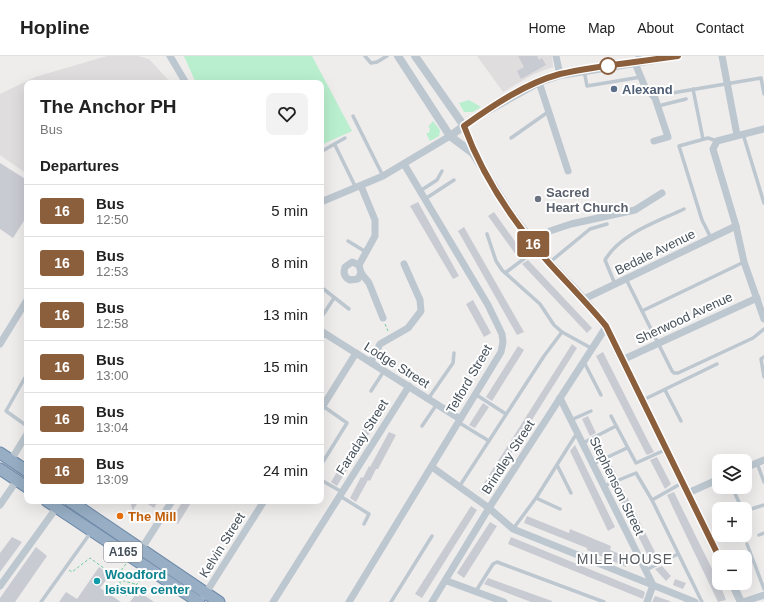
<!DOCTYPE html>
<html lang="en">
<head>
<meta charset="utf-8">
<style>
  :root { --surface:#fff; --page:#f2f2f2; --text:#222; --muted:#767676; --line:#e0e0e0 }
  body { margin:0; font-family:Arial,sans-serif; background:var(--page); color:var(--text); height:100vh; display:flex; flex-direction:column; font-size:15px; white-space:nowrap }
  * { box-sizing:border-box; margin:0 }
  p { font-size:13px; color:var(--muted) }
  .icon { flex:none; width:22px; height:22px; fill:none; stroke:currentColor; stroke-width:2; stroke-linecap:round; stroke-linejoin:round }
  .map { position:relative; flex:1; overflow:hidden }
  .drawer { position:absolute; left:24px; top:24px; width:300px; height:424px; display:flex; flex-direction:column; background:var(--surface); border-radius:8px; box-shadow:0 4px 16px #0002 }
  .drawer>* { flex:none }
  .badge { padding:0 8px; border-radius:3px; font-size:14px; line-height:26px }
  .buttons { position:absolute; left:712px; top:398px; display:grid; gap:8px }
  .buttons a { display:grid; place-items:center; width:40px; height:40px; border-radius:8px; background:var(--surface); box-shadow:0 4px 16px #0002; font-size:20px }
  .map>.badge { position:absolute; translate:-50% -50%; box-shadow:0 0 0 2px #fff }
  h2 { padding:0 16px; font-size:15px; line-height:36px }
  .round { display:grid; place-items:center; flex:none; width:42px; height:42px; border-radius:8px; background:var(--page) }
  .headline { display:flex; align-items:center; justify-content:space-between; height:68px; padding:0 16px }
  h1 { font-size:19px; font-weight:800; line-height:30px }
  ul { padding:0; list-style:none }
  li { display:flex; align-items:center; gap:12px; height:52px; padding:0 16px; border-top:1px solid var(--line) }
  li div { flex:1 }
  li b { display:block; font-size:15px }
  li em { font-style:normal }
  li .badge { min-width:44px; font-weight:700; text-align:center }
  header { display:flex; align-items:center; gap:24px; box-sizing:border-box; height:56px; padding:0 20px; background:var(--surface); border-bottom:1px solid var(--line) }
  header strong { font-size:19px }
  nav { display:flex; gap:22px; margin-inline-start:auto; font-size:14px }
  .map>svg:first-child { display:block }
  .education { fill:#e0ddde }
  .green { fill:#b9efce }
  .building { fill:#c9cbd2 }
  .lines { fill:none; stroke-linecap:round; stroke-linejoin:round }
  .trunk-casing { stroke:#6e8aa9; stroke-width:13 }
  .path { stroke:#71cda0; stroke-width:1; stroke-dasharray:3 2; stroke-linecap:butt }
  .service { stroke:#bdc7cf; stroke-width:3.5 }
  .minor { stroke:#bdc7cf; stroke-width:7 }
  .tertiary { stroke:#bdc7cf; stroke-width:8 }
  .trunk { stroke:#97aec4; stroke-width:11 }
  .line-casing { stroke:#fff; stroke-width:9 }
  .line { stroke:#8b5e3c; stroke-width:6 }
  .stop-dot { fill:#fff; stroke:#8b5e3c; stroke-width:2 }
  .service-dot { fill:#5c6f8a; stroke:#fff; stroke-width:1.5 }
  .worship-dot { fill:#6b7280; stroke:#fff; stroke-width:1.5 }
  .food-dot { fill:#e8710a; stroke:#fff; stroke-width:1.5 }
  .culture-dot { fill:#0f9aa8; stroke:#fff; stroke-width:1.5 }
  .labels { text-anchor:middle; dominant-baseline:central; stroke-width:4; stroke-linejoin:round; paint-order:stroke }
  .shield { fill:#fff; stroke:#7d848c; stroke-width:1 }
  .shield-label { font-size:12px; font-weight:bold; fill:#45505a }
  .service-label { font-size:13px; font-weight:bold; fill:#4e5e75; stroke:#fff; text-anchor:start }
  .worship-label { font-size:13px; font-weight:bold; fill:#5b616d; stroke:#fff; text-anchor:start }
  .street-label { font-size:13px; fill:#45505a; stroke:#fff }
  .food-label { font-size:13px; font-weight:bold; fill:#c56008; stroke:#fff; text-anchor:start }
  .culture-label { font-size:13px; font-weight:bold; fill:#0d838f; stroke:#fff; text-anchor:start }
  .neighbourhood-label { font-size:14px; letter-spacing:1px; fill:#595d62; stroke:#fff }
</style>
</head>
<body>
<header>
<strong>Hopline</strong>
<nav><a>Home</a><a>Map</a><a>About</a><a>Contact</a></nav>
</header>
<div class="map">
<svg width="764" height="546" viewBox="0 0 764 546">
  <rect width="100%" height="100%" fill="#efecec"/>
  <g class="education">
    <path d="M107 0H138L149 3 171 27H27V118L0 99V38L35 21Z"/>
    <path d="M477 0H552L553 11 534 18 503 36Z"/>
  </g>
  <g class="green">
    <path d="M184 0H312L352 75 321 89V27H196Z"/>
    <path d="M469 44 481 51 473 56H464L459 47Z"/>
    <path d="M433 65 440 74 439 80 430 85 426 77H429L430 72 428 71Z"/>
  </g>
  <g class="building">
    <path d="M518 0H537L539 4 542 2 546 9 521 23 517 15 524 11Z"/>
    <path d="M0 107 27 124V160L13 182 0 173Z"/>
    <path d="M418 146 459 220 453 223 410 150Z"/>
    <path d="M494 156 524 198 519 203 488 160Z"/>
    <path d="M464 171 524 276 517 279 458 175Z"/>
    <path d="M528 204 592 272 587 277 522 208Z"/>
    <path d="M473 244 491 277 484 281 466 248Z"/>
    <path d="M572 288 577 292 485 439 479 435Z"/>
    <path d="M518 290 524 294 492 345 486 341Z"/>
    <path d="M603 296 649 387 654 396 647 399 645 396 596 300Z"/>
    <path d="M483 347 489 351 475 372 469 369Z"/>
    <path d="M376 351 383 355 337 430 331 426Z"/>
    <path d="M588 360 596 377 590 380 582 363Z"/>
    <path d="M389 376 396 379 378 413H376L370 425 368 424 356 446 350 442 361 421 363 422 369 410 370 411Z"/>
    <path d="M599 383 606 398 600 401 593 386Z"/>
    <path d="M575 389 615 471 608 475 570 395Z"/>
    <path d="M657 401 671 428 665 433 650 404Z"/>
    <path d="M609 404 618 421 611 424 603 407Z"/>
    <path d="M620 427 659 504 652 508 613 430Z"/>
    <path d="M674 436 721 531 726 544 718 546 673 452 667 439Z"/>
    <path d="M130 445H139L133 454 139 457 138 462 134 459Z"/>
    <path d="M143 445H158L154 452Z"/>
    <path d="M183 445H192L178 468 171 464Z"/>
    <path d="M471 450 477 454 422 542 415 538Z"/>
    <path d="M527 460 569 477 570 473 611 490 610 494 630 502 626 511 587 494V492L524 467Z"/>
    <path d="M490 466 497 470 464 522 457 517Z"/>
    <path d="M12 481 22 486 0 516V497Z"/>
    <path d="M511 481 643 535 645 536 643 543 508 488Z"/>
    <path d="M36 491 47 500 15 546H0V542Z"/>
    <path d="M662 510 671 520 666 525 655 513Z"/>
    <path d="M99 511 110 519 100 532 121 546H59L66 536 77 543Z"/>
    <path d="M488 522 552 545V546H531L484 528Z"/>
    <path d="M675 523 686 527 683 533 673 529Z"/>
    <path d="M141 537 154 546H130L135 539 138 541Z"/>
    <path d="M655 540 670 545V546H652Z"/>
  </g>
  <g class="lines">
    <defs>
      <g id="trunk">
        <path d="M0 397 27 415"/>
        <path d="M0 413 27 431"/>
        <path d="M47 445 199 546"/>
        <path d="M70 445 219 546"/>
      </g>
    </defs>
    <use href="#trunk" class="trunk-casing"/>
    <g class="path">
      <path d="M385 268 388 275"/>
      <path d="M126 508 122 513 120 524 135 528"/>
      <path d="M69 514 72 516 90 502 120 524V539L108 531"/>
      <path d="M120 539H127L144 520"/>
    </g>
    <g class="service">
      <path d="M365 0 371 7 377 6 387 0"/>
      <path d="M584 14 587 30 641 21"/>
      <path d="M693 33 703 83"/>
      <path d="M672 37 761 22 764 38"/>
      <path d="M658 50 686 43"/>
      <path d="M353 60 383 120"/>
      <path d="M743 78 764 147"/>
      <path d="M511 82 548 56"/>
      <path d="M335 89 356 132"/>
      <path d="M324 94 345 82"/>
      <path d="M420 135 437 124 442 115"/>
      <path d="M321 137 324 145"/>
      <path d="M425 143 454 124"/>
      <path d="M487 178 496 205 502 214 540 248 554 269 562 276 591 292"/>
      <path d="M711 182 702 164 679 90 708 82 717 85"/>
      <path d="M348 185 366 196"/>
      <path d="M550 206 590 173 607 168"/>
      <path d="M505 217 537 193"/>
      <path d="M626 223 672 315 674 317H678L753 282 764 273"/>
      <path d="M615 228 605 204C621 177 657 166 684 153"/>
      <path d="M321 231 349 253"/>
      <path d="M642 255 744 206"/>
      <path d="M321 262 334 242"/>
      <path d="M321 284 325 278"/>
      <path d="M764 301 761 303 764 321"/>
      <path d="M584 306 601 339"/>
      <path d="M27 318 6 355 27 370"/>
      <path d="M665 334 681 365"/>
      <path d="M371 335 384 315"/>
      <path d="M475 338 506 358"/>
      <path d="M428 343 453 307 454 297"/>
      <path d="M643 344 717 308"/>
      <path d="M611 360 636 407 665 394"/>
      <path d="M571 364 591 355"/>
      <path d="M458 366 489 385"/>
      <path d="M422 370 437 348"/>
      <path d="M583 387 616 370"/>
      <path d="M757 407 764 426"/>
      <path d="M593 408 627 392"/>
      <path d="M321 409 347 367 323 350"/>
      <path d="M557 409 571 437"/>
      <path d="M321 424 342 436"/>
      <path d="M682 427 652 444 702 546"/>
      <path d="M604 430 636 417 652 444"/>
      <path d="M459 431 544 300 562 276"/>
      <path d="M732 431 742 453"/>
      <path d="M340 440 369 458 364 468"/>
      <path d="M536 442 560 453"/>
      <path d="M745 455 764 449"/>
      <path d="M513 473 536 442 577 377"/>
      <path d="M759 479 764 477"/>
      <path d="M747 488 764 533"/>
      <path d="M646 514 678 498"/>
      <path d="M476 535 493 508 497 506 604 546"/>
      <path d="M41 546 91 476"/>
      <path d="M391 546 432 480"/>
    </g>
    <g class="minor">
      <path d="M170 0 186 27"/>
      <path d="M556 0 560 19"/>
      <path d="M639 0 640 6"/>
      <path d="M722 0 737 79"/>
      <path d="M635 7 645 31 655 42 668 81 654 85"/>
      <path d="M539 26 568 115"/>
      <path d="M764 73 717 85 713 93 736 170 744 206 764 263"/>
      <path d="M361 130 375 164V180L359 209 361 217 369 227 383 262"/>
      <path d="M321 146 383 120 450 80"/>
      <path d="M533 188 550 175 571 168 635 154 662 137"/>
      <path d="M359 209 352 206 345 211C343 217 344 221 350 224L358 223 361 217"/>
      <path d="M584 243 736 170"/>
      <path d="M321 275 460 363"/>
      <path d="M0 288 27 244"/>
      <path d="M622 304 757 242"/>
      <path d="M371 306 380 288 408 272 421 255 420 244 404 208"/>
      <path d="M560 342 653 529 647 546"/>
      <path d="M321 353 356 297"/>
      <path d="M11 404 27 378"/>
      <path d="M432 411 489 452 513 473 695 546"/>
      <path d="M745 412 764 404"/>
      <path d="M688 437 719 423"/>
      <path d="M0 449 17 424"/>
      <path d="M135 503 172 445"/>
      <path d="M447 525 504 546"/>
      <path d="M0 530 57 451"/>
      <path d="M204 540 264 445"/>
      <path d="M273 546 409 330"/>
      <path d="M349 546 501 296 503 286 502 278 488 249 404 108"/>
      <path d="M432 546 489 452 606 271"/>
      <path d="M743 546 764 539"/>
    </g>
    <g class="tertiary">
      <path d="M398 0 450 80 474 98"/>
      <path d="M415 0 464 70 474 99 512 159 549 206 584 243 606 271 719 501"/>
      <path d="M450 80 478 60 539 26 560 19 678 0"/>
      <path d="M732 527 741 546"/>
    </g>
    <use href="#trunk" class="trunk"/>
  </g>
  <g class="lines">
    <defs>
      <path id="line" d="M678 0C639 6 599 9 560 18 526 27 492 50 464 70 482 119 514 167 549 207 568 228 588 248 606 270L719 501"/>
    </defs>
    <use href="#line" class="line-casing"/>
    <use href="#line" class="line"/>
  </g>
  <circle class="stop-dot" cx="608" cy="10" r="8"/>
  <circle class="service-dot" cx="614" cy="33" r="4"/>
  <circle class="worship-dot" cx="538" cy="143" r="4"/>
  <circle class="food-dot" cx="120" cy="460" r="4"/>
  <circle class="culture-dot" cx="97" cy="525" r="4"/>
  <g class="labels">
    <rect class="shield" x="104" y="486" width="38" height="20" rx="3"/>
    <g class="shield-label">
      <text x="123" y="496">A165</text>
    </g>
    <g class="service-label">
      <text x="622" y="33">Alexand</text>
    </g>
    <g class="worship-label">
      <text x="546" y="136">Sacred<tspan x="546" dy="15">Heart Church</tspan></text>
    </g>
    <g class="street-label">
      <text transform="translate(655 196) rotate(-26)">Bedale Avenue</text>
      <text transform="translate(684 262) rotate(-25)">Sherwood Avenue</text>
      <text transform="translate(397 309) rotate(32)">Lodge Street</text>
      <text transform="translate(469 323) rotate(-60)">Telford Street</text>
      <text transform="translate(362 381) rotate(-58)">Faraday Street</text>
      <text transform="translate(508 401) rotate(-57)">Brindley Street</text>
      <text transform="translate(617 430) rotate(64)">Stephenson Street</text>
      <text transform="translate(222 489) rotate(-58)">Kelvin Street</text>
    </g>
    <g class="food-label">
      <text x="128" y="460">The Mill</text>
    </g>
    <g class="culture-label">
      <text x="105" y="518">Woodford<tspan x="105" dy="15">leisure center</tspan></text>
    </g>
    <g class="neighbourhood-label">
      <text x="625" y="503">MILE HOUSE</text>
    </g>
  </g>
</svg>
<div class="buttons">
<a><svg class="icon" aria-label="layers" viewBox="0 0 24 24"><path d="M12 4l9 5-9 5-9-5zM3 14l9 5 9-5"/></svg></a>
<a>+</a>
<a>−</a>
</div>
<b class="badge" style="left:533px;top:188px;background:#8b5e3c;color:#fff">16</b>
<section class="drawer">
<div class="headline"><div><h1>The Anchor PH</h1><p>Bus</p></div><a class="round"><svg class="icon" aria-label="heart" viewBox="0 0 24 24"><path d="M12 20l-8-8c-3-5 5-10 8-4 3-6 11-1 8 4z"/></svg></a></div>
<h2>Departures</h2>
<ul>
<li><span class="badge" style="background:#8b5e3c;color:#fff">16</span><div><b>Bus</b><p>12:50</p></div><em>5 min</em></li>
<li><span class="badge" style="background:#8b5e3c;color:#fff">16</span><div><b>Bus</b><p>12:53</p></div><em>8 min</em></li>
<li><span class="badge" style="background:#8b5e3c;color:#fff">16</span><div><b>Bus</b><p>12:58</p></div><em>13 min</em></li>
<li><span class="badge" style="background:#8b5e3c;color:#fff">16</span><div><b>Bus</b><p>13:00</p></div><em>15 min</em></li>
<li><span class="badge" style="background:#8b5e3c;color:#fff">16</span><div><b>Bus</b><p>13:04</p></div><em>19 min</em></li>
<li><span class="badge" style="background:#8b5e3c;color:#fff">16</span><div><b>Bus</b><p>13:09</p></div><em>24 min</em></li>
</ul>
</section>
</div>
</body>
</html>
